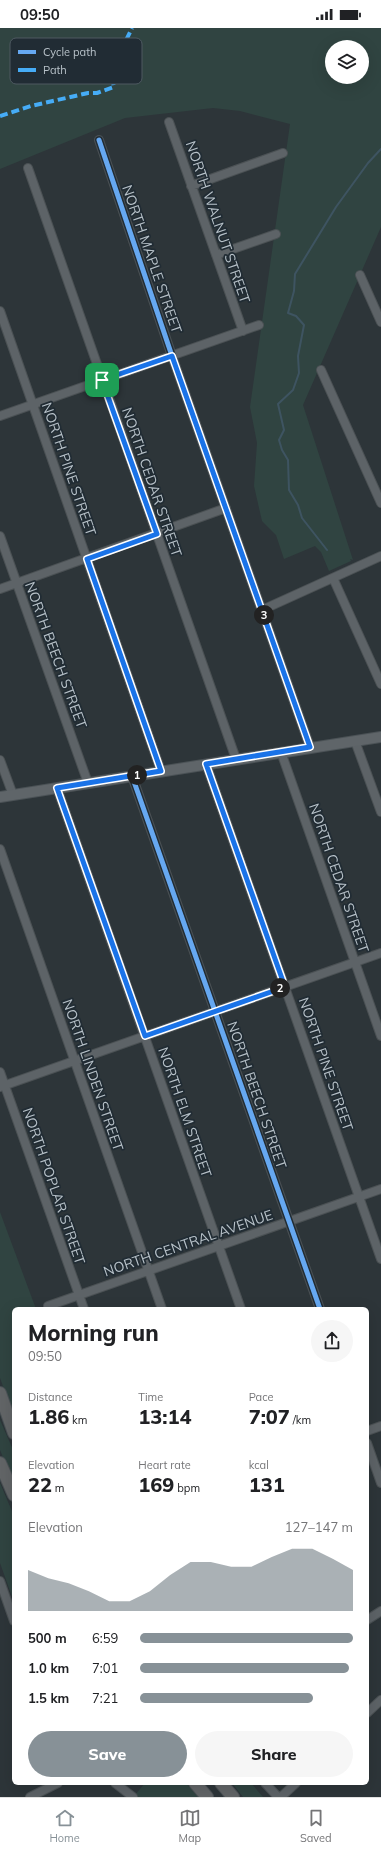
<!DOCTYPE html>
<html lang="en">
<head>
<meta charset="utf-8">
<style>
	:root { --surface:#fff; --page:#f6f6f6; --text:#202124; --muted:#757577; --line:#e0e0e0; --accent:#879197 }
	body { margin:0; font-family:Mulish,sans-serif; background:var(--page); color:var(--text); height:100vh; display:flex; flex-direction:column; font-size:15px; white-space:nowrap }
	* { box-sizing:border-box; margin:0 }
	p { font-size:13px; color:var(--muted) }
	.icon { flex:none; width:22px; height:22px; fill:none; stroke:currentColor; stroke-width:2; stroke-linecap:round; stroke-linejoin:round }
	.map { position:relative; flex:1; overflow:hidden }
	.details { position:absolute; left:12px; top:1279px; width:357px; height:478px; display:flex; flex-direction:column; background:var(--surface); border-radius:6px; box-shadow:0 4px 16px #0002 }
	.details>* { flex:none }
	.buttons { position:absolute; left:325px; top:12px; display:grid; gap:8px }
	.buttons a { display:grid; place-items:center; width:44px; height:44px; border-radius:50%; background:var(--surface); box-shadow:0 4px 16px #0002; font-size:20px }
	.pin { position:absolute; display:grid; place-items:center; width:34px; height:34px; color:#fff; margin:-17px; border-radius:8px; box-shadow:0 2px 6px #0006 }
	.km { position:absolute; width:20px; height:20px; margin:-10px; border-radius:50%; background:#222; color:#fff; font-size:11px; line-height:20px; text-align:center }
	.round { display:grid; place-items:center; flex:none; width:42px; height:42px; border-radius:21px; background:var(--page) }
	.summary { display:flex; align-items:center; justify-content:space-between; height:68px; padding:0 16px }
	h1 { font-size:22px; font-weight:800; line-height:30px }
	.metrics { display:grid; grid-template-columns:repeat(3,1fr); gap:6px; height:68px; padding:4px 16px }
	.metrics div { display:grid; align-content:center }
	.metrics b { font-size:20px; font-weight:800 }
	.metrics small { font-size:11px; font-weight:400 }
	.metrics p { font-size:11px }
	.chart { height:112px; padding:8px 16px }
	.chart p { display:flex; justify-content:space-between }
	.chart svg { width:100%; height:72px; margin-top:4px; fill:var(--accent); opacity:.7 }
	.action { display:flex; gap:8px; margin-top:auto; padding:8px 16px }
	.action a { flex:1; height:46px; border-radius:24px; background:var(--accent); color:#fff; font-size:16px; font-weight:800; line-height:46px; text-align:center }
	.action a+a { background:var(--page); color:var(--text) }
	ul { padding:0 16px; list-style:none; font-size:13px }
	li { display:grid; grid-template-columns:64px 48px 1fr; align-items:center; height:30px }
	li i { height:10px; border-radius:5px; background:var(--accent) }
	.status { display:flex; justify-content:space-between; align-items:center; height:28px; padding:0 20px; background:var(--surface); direction:ltr }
	.status svg { height:11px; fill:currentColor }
	.dock { display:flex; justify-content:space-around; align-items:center; height:56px; border-top:1px solid var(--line); background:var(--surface); font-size:11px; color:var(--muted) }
	.dock a { display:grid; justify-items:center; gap:2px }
	.dock .on { color:var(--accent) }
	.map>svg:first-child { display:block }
</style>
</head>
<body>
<div class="status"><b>09:50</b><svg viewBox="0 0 49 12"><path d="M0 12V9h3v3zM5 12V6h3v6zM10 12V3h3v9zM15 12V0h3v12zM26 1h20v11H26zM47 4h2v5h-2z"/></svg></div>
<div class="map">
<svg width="381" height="1769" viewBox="0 0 381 1769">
	<rect width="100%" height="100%" fill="#2d3539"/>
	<!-- green -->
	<path fill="#304441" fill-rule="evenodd" d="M0 0H381V199L303 377 353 532 350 531 351 533 329 543 321 524 315 518 284 531 276 507 262 493 254 458 257 415 250 379 290 96 240 83 213 80 125 90 0 141ZM332 19H362V49H332Z
		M0 1184 36 1281H14V1388L0 1350Z
		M0 1392 14 1424V1455L0 1422Z
		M0 1455 14 1488V1574L0 1535Z
		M145 1755H186L198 1769H138L135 1767Z
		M232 1755H251L263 1769H243Z"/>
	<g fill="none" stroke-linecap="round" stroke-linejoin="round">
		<!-- stream -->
		<path stroke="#3e5461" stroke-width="2" d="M327 522 302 490 298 477 289 462 288 432 282 422 279 412 284 402 278 376 293 362 299 345 298 328 304 297 296 288 288 285 294 263 295 246 336 179 368 135 381 121"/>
		<defs>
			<path id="minor" d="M169 94 243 303
				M99 112 172 328 310 719
				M28 140 236 731
				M191 158 283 125
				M216 227 276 206
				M360 247 381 294
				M0 283 161 743
				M321 342 381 475
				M0 388 259 297
				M0 508 88 755
				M333 550 381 656
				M0 561 226 480
				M262 582 381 528
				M355 713 381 784
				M281 724 381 1008
				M0 732 13 767
				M206 736 381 1231
				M132 748 320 1281
				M57 760 241 1281
				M0 821 162 1281
				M0 1044 84 1281
				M0 1059 381 925
				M48 1278 381 1161
				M367 1403 381 1398
				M367 1415 381 1455
				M0 1553 14 1593
				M367 1592 381 1583
				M367 1685 381 1672
				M115 1755 133 1769
				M265 1755 278 1769
				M30 1769 58 1755
				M281 1769 296 1755"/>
			<path id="major" d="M0 769 381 709"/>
			<path id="highway" d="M0 1365 14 1405
				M0 1435 14 1467
				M195 1755 207 1769
				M221 1755 233 1769"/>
		</defs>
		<!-- minor casing -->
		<use href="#minor" stroke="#4b5154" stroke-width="10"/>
		<!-- major casing -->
		<use href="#major" stroke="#4b5256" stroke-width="12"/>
		<!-- highway casing -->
		<use href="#highway" stroke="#4a5155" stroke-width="14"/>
		<!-- minor -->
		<use href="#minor" stroke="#5d6367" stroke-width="8"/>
		<!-- major -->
		<use href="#major" stroke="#5f6569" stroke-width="10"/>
		<!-- highway -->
		<use href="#highway" stroke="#626567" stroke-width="12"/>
		<!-- quiet -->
		<path stroke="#46acf6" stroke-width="4" stroke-dasharray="8 4" stroke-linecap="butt" d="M0 88 31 78 88 65H97L114 59C109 39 124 18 132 0"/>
		<defs>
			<path id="cycleway" d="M99 112 172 328 310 719
				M132 748 320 1281"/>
		</defs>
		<!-- cycleway casing -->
		<use href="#cycleway" stroke="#212c34" stroke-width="8"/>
		<!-- cycleway -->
		<use href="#cycleway" stroke="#66a8f1" stroke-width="5"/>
	</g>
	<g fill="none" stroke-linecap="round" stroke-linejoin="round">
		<defs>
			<path id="route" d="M172 328 310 719 206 736 285 959 145 1008 57 760 161 743 87 531 157 506 102 352Z"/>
		</defs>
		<!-- route casing -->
		<use href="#route" stroke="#fff" stroke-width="8"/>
		<!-- route -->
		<use href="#route" stroke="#1a73e8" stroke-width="5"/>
	</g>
	<g text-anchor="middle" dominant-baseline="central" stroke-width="3.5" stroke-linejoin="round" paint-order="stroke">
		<!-- street labels -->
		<g font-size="14" fill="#b8c2c9" stroke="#212c34">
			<text transform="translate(218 194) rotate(71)">NORTH WALNUT STREET</text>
			<text transform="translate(152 231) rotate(71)">NORTH MAPLE STREET</text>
			<text transform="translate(69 441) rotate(71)">NORTH PINE STREET</text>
			<text transform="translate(152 454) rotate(71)">NORTH CEDAR STREET</text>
			<text transform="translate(56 627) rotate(70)">NORTH BEECH STREET</text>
			<text transform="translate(339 850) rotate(71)">NORTH CEDAR STREET</text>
			<text transform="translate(326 1036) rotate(71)">NORTH PINE STREET</text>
			<text transform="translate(93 1047) rotate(71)">NORTH LINDEN STREET</text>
			<text transform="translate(257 1067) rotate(71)">NORTH BEECH STREET</text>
			<text transform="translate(185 1084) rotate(71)">NORTH ELM STREET</text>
			<text transform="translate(54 1158) rotate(71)">NORTH POPLAR STREET</text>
			<text transform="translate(188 1215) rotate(-19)">NORTH CENTRAL AVENUE</text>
		</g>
	</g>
	<!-- legend -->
	<rect x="10" y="10" width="132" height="46" rx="6" fill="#212c34" stroke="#4e5961" stroke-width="1"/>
	<rect x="18" y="22" width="18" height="4" fill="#66a8f1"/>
	<rect x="18" y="40" width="18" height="4" fill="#46acf6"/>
	<g font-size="11" fill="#b8c2c9">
		<text x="43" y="28">Cycle path</text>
		<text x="43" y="46">Path</text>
	</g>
</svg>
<div class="buttons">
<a><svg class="icon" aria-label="layers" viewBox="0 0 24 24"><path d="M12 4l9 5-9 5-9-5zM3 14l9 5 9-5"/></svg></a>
</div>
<div class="pin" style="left:102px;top:352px;background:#1e9e55"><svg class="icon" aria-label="arrive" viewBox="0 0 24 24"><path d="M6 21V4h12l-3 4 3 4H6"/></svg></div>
<b class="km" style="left:137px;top:747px">1</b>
<b class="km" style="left:280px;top:960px">2</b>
<b class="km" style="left:264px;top:587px">3</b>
<section class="details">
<div class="summary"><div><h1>Morning run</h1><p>09:50</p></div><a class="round"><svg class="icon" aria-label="share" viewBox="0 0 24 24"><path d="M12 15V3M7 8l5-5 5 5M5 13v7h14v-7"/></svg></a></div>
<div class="metrics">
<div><p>Distance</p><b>1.86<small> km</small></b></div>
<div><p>Time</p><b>13:14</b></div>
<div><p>Pace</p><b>7:07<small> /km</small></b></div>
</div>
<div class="metrics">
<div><p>Elevation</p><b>22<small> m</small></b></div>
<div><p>Heart rate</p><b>169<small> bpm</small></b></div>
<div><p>kcal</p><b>131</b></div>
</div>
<div class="chart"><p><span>Elevation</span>127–147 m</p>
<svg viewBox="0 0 160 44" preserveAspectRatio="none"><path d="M0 44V19L10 24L20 27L30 32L40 38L50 38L60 32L70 22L80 14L90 14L100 17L110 17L120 11L130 6L140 6L150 12L160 19V44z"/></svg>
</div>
<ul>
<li><b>500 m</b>6:59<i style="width:100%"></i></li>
<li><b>1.0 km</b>7:01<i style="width:98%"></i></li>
<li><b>1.5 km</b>7:21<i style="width:81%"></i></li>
</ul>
<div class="action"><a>Save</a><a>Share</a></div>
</section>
</div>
<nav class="dock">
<a class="on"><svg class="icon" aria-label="home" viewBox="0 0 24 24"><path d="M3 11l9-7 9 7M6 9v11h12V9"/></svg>Home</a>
<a><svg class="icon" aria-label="map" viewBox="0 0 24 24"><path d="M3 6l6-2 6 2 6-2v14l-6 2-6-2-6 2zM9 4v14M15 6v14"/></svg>Map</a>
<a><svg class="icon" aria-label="saved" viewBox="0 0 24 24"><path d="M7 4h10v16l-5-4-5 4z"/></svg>Saved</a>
</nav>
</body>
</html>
